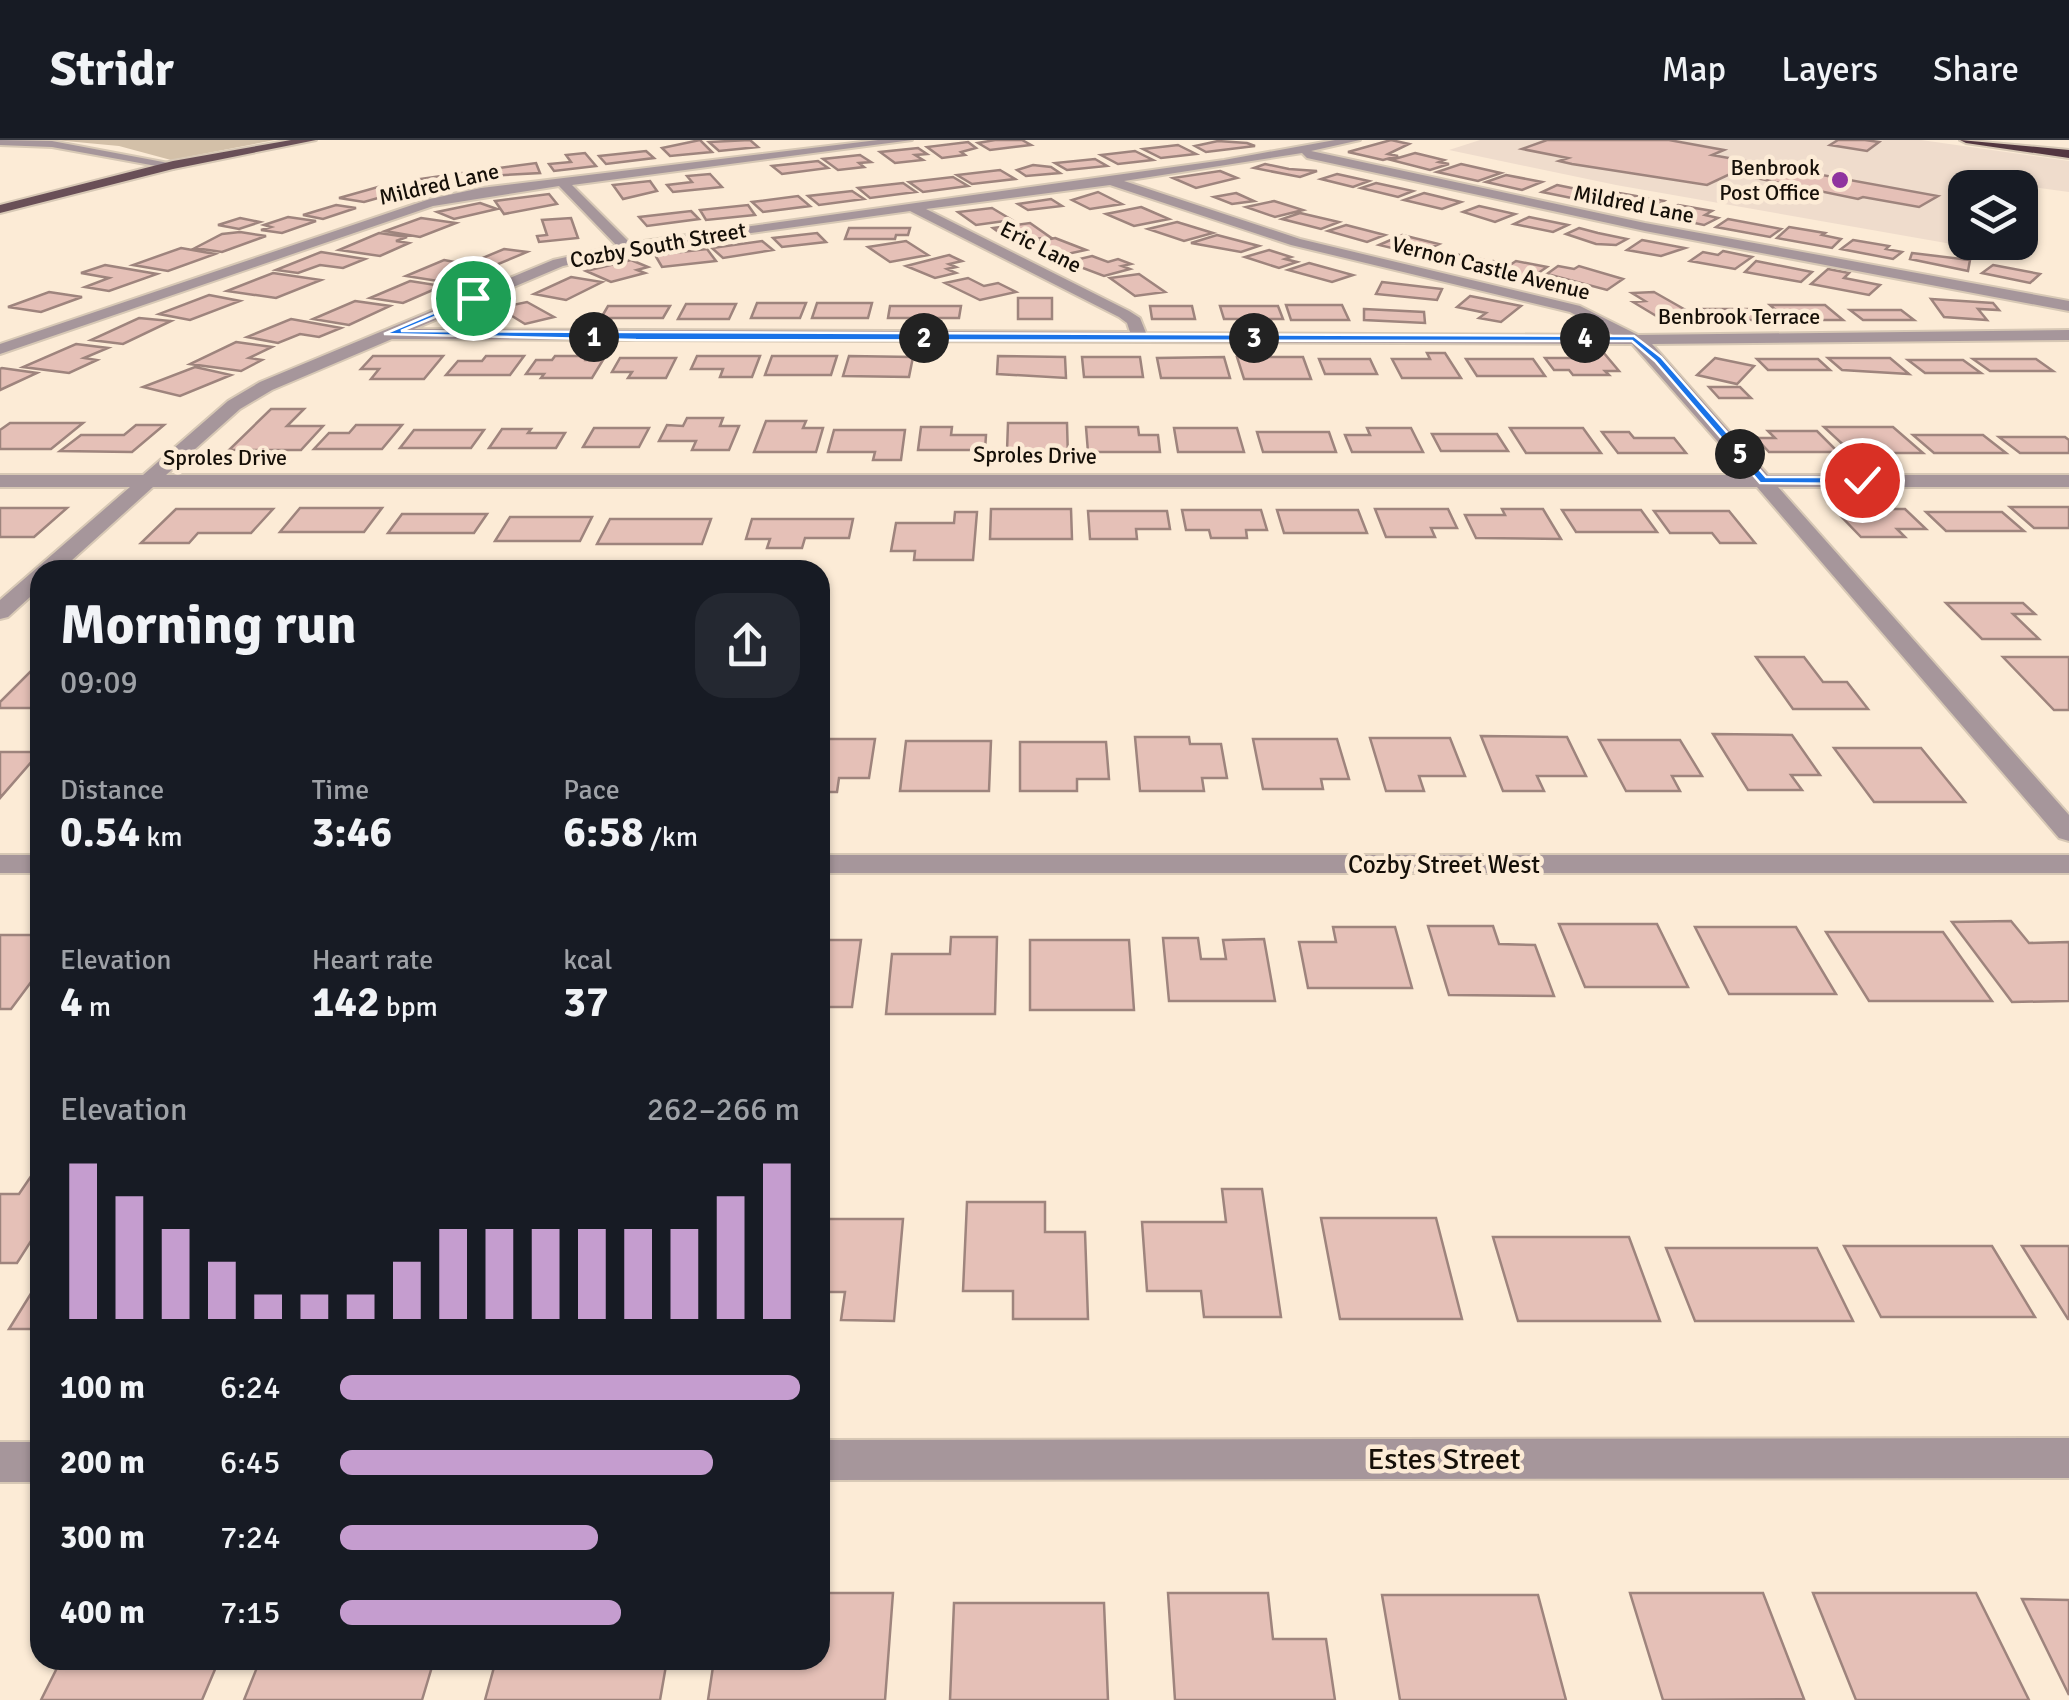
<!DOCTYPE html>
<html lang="en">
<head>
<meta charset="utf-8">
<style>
	:root { --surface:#171b24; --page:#242831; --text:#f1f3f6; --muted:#9ea1a6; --line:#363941; --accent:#c59dcf }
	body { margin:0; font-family:Signika,sans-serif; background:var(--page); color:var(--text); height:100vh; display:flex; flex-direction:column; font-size:38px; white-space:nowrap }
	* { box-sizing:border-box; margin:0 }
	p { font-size:32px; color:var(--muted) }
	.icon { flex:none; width:55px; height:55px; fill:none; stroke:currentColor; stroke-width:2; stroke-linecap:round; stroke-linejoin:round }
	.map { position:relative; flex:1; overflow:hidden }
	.drawer { position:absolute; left:30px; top:420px; width:800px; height:1110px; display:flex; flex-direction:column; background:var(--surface); border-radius:30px; box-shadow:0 2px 8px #0004 }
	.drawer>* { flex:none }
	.tools { position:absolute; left:1948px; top:30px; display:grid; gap:20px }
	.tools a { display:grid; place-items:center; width:90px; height:90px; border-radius:20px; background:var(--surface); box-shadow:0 2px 8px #0004; font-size:50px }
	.pin { position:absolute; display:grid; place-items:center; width:85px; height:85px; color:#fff; margin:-42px; border:5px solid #fff; border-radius:50%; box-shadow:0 2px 10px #0007 }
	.km { position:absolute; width:50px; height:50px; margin:-25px; border-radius:50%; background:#222; color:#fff; font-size:28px; line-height:50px; text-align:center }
	.round { display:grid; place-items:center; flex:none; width:105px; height:105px; border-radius:30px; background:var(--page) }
	.headline { display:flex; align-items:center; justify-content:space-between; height:170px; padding:0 30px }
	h1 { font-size:55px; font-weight:800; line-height:75px }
	.stats { display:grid; grid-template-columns:repeat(3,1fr); gap:15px; height:170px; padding:10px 30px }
	.stats div { display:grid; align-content:center }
	.stats b { font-size:42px; font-weight:800 }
	.stats small { font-size:28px; font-weight:400 }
	.stats p { font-size:28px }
	.chart { height:280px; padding:20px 30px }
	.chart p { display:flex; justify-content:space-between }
	.chart svg { width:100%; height:180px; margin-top:10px; stroke:var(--accent); stroke-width:6 }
	ul { padding:0 30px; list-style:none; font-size:32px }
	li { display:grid; grid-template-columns:160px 120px 1fr; align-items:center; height:75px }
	li i { height:25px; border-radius:12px; background:var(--accent) }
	header { display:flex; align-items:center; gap:60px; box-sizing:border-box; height:140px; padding:0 50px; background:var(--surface); border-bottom:2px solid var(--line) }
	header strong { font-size:48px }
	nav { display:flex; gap:55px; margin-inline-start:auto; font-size:35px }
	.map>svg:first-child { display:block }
</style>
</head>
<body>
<header>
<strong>Stridr</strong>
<nav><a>Map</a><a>Layers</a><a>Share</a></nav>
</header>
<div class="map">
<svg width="2069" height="1560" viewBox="0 0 2069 1560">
	<rect width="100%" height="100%" fill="#fcebd6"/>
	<!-- commercial -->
	<path fill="#efdccc" d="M1480 0H1921L2069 21V52L2004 43 2001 47 1965 48 1963 106 1616 45 1449 10Z"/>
	<!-- green -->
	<path fill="#d3c0a8" d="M55 0H275L171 20 119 6Z"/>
	<!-- building -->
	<path fill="#e5c0b7" stroke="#9e847d" stroke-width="2.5" d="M700 0 712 12 670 16 662 8Z
		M750 0 758 7 719 11 709 2Z
		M995 0H1022L1031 5 990 10 978 3Z
		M1391 0 1409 4 1388 14 1398 16 1383 20 1348 12Z
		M1547 0H1669L1724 10 1712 15 1938 56 1919 67 1863 57 1858 59 1732 33 1707 45 1572 24 1559 21 1568 18 1522 9Z
		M1838 0H1865L1879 2 1867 11 1830 5Z
		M1218 1 1247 3 1255 6 1206 12 1195 6Z
		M968 2 976 8 961 12 965 15 942 18 927 7Z
		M1178 5 1196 14 1161 18 1143 9Z
		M918 8 927 14 915 15 923 20 895 23 880 12Z
		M646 11 654 18 606 24 599 16Z
		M1135 11 1153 20 1118 24 1101 15Z
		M585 13 596 26 554 31 549 24 571 22 566 15Z
		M1415 13 1444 20 1439 22 1449 24 1430 30 1391 20Z
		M860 15 871 22 859 23 864 27 838 30 823 19Z
		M1095 19 1107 26 1067 30 1055 23Z
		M818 21 828 28 782 34 772 26Z
		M536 23 540 33 486 36 484 30Z
		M1265 24 1289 29 1317 31 1300 37 1254 28Z
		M1461 24 1501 33 1478 41 1437 32Z
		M1033 25 1051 27 1060 33 1026 36 1017 30Z
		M1000 30 1015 39 972 44 957 35Z
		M1220 31 1237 38 1196 48 1173 38Z
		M462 33 477 42 426 50 413 40Z
		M710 34 722 47 673 52 667 45 692 42 687 36Z
		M1337 34 1369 41 1353 47 1321 39Z
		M1506 35 1542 42 1522 50 1486 42Z
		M953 37 968 46 923 52 909 42Z
		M650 41 657 51 623 59 613 45Z
		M903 43 916 52 870 58 858 48Z
		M1376 43 1413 51 1398 57 1361 48Z
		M1557 45 1606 55 1591 62 1542 52Z
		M378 47 410 49 364 62 339 58Z
		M852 51 864 59 819 65 808 56Z
		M1098 52 1122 64 1090 69 1072 60Z
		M1236 53 1254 61 1232 64 1214 57Z
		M1424 53 1461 62 1442 69 1404 60Z
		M1619 53 1664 61 1645 73 1599 65Z
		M549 54 557 64 504 74 495 61Z
		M798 56 810 66 763 72 752 62Z
		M1051 59 1062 66 1028 70 1018 64Z
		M1274 61 1303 70 1275 77 1246 67Z
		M480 63 497 69 454 79 437 72Z
		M336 65 356 68 323 79 303 75Z
		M748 65 755 75 706 80 700 70Z
		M1678 65 1712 71 1705 75 1718 78 1704 85 1656 75Z
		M1479 66 1515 74 1495 82 1463 72Z
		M1141 67 1169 79 1134 86 1106 74Z
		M992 68 1012 80 976 85 958 72Z
		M691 71 699 79 647 86 639 77Z
		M1300 73 1339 82 1321 89 1282 79Z
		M288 77 316 81 282 93 261 90 271 87 264 85Z
		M1529 77 1568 85 1553 92 1514 84Z
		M240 78 260 82 239 89 218 85Z
		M421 78 456 83 420 97 385 91Z
		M571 78 578 98 539 102 537 96 547 95 542 80Z
		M1728 79 1781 89 1770 97 1716 87Z
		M1177 82 1213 93 1184 101 1148 89Z
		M1030 83 1050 97 1012 102 993 88Z
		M1346 85 1385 95 1367 102 1328 91Z
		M1789 87 1825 93 1822 95 1841 99 1832 108 1777 98Z
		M849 88H910L908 95H896L895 99H845Z
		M1579 88 1598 93 1627 99 1616 105 1596 104 1566 94Z
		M240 92 266 96 222 112 195 108 222 94Z
		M379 93 407 97 396 101 409 103 380 116 339 110Z
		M817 93 826 102 782 107 773 98Z
		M1217 95 1259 106 1241 112 1191 103Z
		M1402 95 1439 104 1417 114 1379 105Z
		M1055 98 1086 110 1053 117 1023 105Z
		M1642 100 1685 108 1661 116 1627 110Z
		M1853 100 1889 106 1886 109 1902 112 1893 119 1841 109Z
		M762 101 773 110 723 118 712 108Z
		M906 101 928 115 890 122 868 107Z
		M181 108 215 114 168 131 133 125Z
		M504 109 527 112 496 125 473 122Z
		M707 109 716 121 662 127 655 115Z
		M1269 110 1291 117 1285 119 1297 122 1279 128 1245 117Z
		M1723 111 1752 117 1735 129 1690 121 1703 112 1718 115Z
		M321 112 365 119 343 128 320 125 298 133 276 130Z
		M1449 113 1481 119 1470 125 1438 119Z
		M1912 113 1970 120 1968 131 1910 119Z
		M949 115 962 121 949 124 956 127 947 129 956 133 935 138 906 126Z
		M1092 116 1108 122 1118 119 1131 124 1122 126 1130 129 1104 136 1067 122Z
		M444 120 487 128 438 141 406 136Z
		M631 120 648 127 637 130 645 133 611 142 586 131Z
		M1493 121 1510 125 1516 121 1547 127 1531 138 1482 129Z
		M1756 121 1812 132 1801 142 1745 132Z
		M1309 123 1353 135 1332 142 1288 130Z
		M105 125 157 134 109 151 85 147 109 138 81 133Z
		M1993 125 2040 134 2030 143 1982 133Z
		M1558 126 1574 129 1579 126 1623 139 1607 150 1547 134Z
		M1828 129 1849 133 1844 138 1880 145 1869 155 1811 144Z
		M273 133 321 140 276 158 227 151Z
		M1139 134 1165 152 1135 156 1110 138Z
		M571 137 602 142 566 160 534 154Z
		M968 138 984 146 998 143 1016 152 980 160 945 143Z
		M410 141 442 146 403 163 370 158Z
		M1382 142 1442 149 1437 160 1376 154Z
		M49 152 82 157 41 172 8 167Z
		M1654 152 1698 177 1663 180 1633 162 1645 161 1632 153Z
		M209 155 240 161 190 180 159 174Z
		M1470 156 1521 166 1501 182 1479 178 1486 173 1457 167Z
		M1018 158H1052V179H1018Z
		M1931 159 1993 163 1999 170 1978 169 1987 180 1944 177Z
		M355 161 390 166 349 185 313 179Z
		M527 162 554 177 525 184 499 168Z
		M757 163H806L800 178H751Z
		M817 163H872L868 178H812Z
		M686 164H736L729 179H678Z
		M1286 165H1342L1349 180H1291Z
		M1770 165H1825L1843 180H1787Z
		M608 166H670L663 178H601Z
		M890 166H961L959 178H888Z
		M1150 166H1192L1195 179H1152Z
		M1220 166H1278L1283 179H1224Z
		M1364 169 1424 172 1425 183 1364 180Z
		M1705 169H1763L1775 180H1716Z
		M1850 170H1901L1914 180H1863Z
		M139 178 171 181 123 204 91 200Z
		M291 179 341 188 319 197 300 194 278 203 247 197Z
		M236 202 272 207 249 218 262 220 241 231 190 224Z
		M76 204 108 208 84 218 97 220 69 233 23 227Z
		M1586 212H1603L1619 231H1605L1609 235H1573L1569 230H1554L1545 218H1591Z
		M1427 213H1445L1461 238H1402L1392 219H1430Z
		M373 216H443L424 239H371L379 229H361Z
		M486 216H524L510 235H446L458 221H482Z
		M555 216H589L586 220H603L592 238H541L544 234H526L536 220H552Z
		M697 216H760L752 237H720L723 229H691Z
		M772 216H837L831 235H765Z
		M849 216 913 217 909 237 843 236Z
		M998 216 1065 217 1066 238 997 234Z
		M1082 217H1140L1143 237H1084Z
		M1224 217 1230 238H1161L1157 218Z
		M1237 217H1303L1311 239H1244Z
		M620 218H676L666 238H628L632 232H612Z
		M1715 218 1754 226 1737 244 1697 235Z
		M1828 218H1890L1909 234 1842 230Z
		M1319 219H1370L1377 234H1325Z
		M1466 219H1533L1545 236H1477Z
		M1757 219H1818L1830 230H1768Z
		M1973 219H2036L2053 231H1990Z
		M1908 220H1963L1981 233H1925Z
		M195 227 231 235 180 256 143 247Z
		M0 229 2 228 37 233 0 250Z
		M1709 247H1740L1751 258H1719Z
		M271 269H304L287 286H323L301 310H229Z
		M687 278H723L720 286H739L729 310H692L696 301H659L667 285 683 286Z
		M766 281H806L803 288H823L816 312H754Z
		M10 283H83L51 309H0V290Z
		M1008 283H1067L1068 319H1046V311H1007Z
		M136 285H164L132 312 60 311 81 295H124Z
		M356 285H402L382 309H314L329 293H349Z
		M921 287H952L951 295H986L985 310H918Z
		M1086 287H1138L1139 295H1158L1160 312H1088Z
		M1824 287H1893L1923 313H1852Z
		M594 288H649L639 307H583Z
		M1174 288H1237L1244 312H1178Z
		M1367 288H1411L1423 312H1352L1345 295H1370Z
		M1510 288H1583L1601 313H1526Z
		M502 289H531L528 293H565L556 308H489Z
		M414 290H484L471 308H400Z
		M834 290H905L901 320H873L875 312H828Z
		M1768 291H1817L1838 312H1769L1756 298H1775Z
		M1257 292H1329L1336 312H1263Z
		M1602 292H1629L1634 298H1674L1686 313H1618Z
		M1432 294H1497L1508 311H1441Z
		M1913 295H1983L2006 313H1934Z
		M1999 297H2065L2069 300V313H2020Z
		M2010 367H2069V388H2034Z
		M0 368H67L34 397H0Z
		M300 368H382L364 392H280Z
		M176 369H273L251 393H198L189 403H141Z
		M991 369H1071L1072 399H990Z
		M1375 369H1448L1457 388H1431L1435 397H1386Z
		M1502 369H1543L1561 399 1476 398 1465 375H1505Z
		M1834 369H1905L1926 389H1897L1905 397H1861Z
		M1182 370H1261L1267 390H1246L1247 398H1211L1209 390H1186Z
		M1277 370H1358L1367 393H1284Z
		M1562 370H1641L1657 392H1576Z
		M1088 371H1167L1170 389H1136L1137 399H1090Z
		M1654 371H1729L1755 403H1720L1712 393H1670Z
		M955 372H977L973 420H914L915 411H891L896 383H954Z
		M1926 372H2002L2024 391H1946Z
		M402 374H487L474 393H388Z
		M510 377H592L580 401H495Z
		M610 379H711L702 404H597Z
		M752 379H853L849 398H805L802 408H767L770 399H746Z
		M1946 463H2023L2035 474H2013L2039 499H1982Z
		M1756 517H1804L1823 542H1847L1868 569H1793Z
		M2003 517H2069V570H2054Z
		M40 522V568H0V562Z
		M1713 594 1792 595 1820 635H1791L1802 650H1748Z
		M1481 596 1567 597 1586 636H1537L1544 651H1503Z
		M1135 597H1189L1190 604H1221L1227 638H1202L1204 651H1140Z
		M1370 598H1450L1465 636H1419L1424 651H1386Z
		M820 599H875L869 638H839L837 652H820Z
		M1253 599H1337L1349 639H1321L1323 649H1263Z
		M1599 600H1680L1702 636H1672L1680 651H1626Z
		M906 601H991L989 651H900Z
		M1020 602H1106L1109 639H1077V651H1020Z
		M1834 608H1921L1965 662H1874Z
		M0 612H40L0 658Z
		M2011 781 2029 803 2069 802V861L2012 862 1952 782Z
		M1559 784H1657L1688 847H1585Z
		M1428 786H1493L1499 804 1535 805 1554 856 1449 855Z
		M1333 787H1395L1412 848H1308L1299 802H1336Z
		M1695 787H1796L1836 854H1729Z
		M1826 792H1943L1992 861H1869Z
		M0 795H40V830L11 869H0Z
		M951 797H997L995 874H886L892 814H950Z
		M1163 798H1198L1201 819H1226L1223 800 1264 799 1275 861H1169Z
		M820 800H861L852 867H820Z
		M1030 800H1129L1134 870H1030Z
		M40 1023V1087L17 1123H0V1054H19Z
		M1222 1049H1262L1281 1177H1204L1201 1151H1147L1142 1082H1226Z
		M967 1062H1045V1092H1085L1088 1179H1013V1151H963Z
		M1321 1078H1436L1462 1179H1340Z
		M820 1079H903L894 1181 841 1180 845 1152H820Z
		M1493 1097H1629L1660 1181H1518Z
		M1844 1106H1992L2035 1177H1881Z
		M2022 1106H2069V1179H2068Z
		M1666 1108H1817L1853 1181H1695Z
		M40 1139V1189H9Z
		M820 1453H893L885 1560H708L714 1520H820Z
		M1168 1453H1268L1273 1499H1326L1335 1560H1175Z
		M1630 1453H1763L1804 1559 1663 1560Z
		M1813 1453H1976L2029 1560H1856Z
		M1382 1455H1538L1566 1560H1400Z
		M2022 1459 2069 1460V1555Z
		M954 1463H1104L1108 1560H950Z
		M61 1520H219L202 1560H41Z
		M260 1520H434L422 1560H244Z
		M496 1520H667L660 1560H485Z"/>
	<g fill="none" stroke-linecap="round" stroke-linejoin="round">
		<defs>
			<path id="minor" d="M0 0 52 1 179 25 173 29 52 7 0 5Z
				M878 0H912L572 45 630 103 1224 20 1335 0H1360L1311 11 1645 83 2069 161V171L1645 91 1307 18 1302 13 1124 41 1300 99 1580 166 1638 195 2069 190V200L1652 204 1768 335H2069V347H1778L2069 675V701L2059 698 1757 347H153L61 430H40V448L8 477 0 479V460L130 347H0V335H143L228 261 260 242 553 120 617 106 559 46 433 66 0 214V204L430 59 481 48ZM1110 45 1291 105 1570 172 1613 195 1146 193 1140 178 1129 171 926 69ZM910 71 1119 177 1127 183 1130 192 414 189 563 126 642 108ZM392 199 1632 204 1747 335H166L240 269 272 250Z
				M0 715H40V733H0Z
				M820 715H2069V733H820Z
				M2069 1298V1338L820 1340V1300Z
				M0 1302H40V1342H0Z"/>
			<path id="major" d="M291 0H316L173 29 0 73V65L173 21Z"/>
			<path id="highway" d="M1960 0 2069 10V18L1966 3Z"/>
		</defs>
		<!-- minor casing -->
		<use href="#minor" stroke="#d7c8b5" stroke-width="4"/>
		<!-- major casing -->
		<use href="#major" stroke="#d7c8b5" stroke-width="4"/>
		<!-- highway casing -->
		<use href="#highway" stroke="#d7c8b5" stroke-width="4"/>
		<!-- minor -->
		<use href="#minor" fill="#a6969b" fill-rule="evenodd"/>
		<!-- major -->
		<use href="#major" fill="#694f57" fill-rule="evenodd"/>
		<!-- highway -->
		<use href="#highway" fill="#533640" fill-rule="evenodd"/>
	</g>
	<!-- route -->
	<path fill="#1a73e8" stroke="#fff" stroke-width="2.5" d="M473 156 476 160 401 191 1634 196 1661 217 1766 337H1862L1868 340 1862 344 1760 343 1655 221 1632 201 636 200 384 194Z"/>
	<!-- markers -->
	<circle fill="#90349f" stroke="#fcebd6" stroke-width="4" cx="1840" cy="40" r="10"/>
	<g text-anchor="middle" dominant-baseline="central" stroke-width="9" stroke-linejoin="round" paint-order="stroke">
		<!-- far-poi labels -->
		<g font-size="22" fill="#150f08" stroke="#fcebd6" text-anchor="end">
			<text x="1820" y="27">Benbrook<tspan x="1820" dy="25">Post Office</tspan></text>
		</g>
		<!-- far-street labels -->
		<g font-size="22" fill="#150f08" stroke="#fcebd6">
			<text transform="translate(439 44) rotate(-13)">Mildred Lane</text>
			<text transform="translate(1634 64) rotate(11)">Mildred Lane</text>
			<text transform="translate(658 105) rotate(-10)">Cozby South Street</text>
			<text transform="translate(1041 107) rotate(27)">Eric Lane</text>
			<text transform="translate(1491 128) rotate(14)">Vernon Castle Avenue</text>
			<text x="1739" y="176">Benbrook Terrace</text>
			<text transform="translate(1035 315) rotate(1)">Sproles Drive</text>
			<text x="225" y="317">Sproles Drive</text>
		</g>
		<!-- street labels -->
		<g font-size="25" fill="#150f08" stroke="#fcebd6">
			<text x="1444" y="724">Cozby Street West</text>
		</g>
		<!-- near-street labels -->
		<g font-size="30" fill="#150f08" stroke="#fcebd6">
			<text x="1444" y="1319">Estes Street</text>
		</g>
	</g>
</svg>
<div class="tools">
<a><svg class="icon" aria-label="layers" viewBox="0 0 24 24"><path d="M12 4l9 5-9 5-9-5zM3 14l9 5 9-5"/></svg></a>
</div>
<div class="pin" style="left:473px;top:158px;background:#1e9e55"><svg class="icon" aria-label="arrive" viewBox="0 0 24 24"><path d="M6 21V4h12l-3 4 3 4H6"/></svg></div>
<div class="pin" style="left:1862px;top:340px;background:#d93025"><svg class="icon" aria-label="check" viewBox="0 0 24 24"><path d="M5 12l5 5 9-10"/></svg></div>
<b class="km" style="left:594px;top:197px">1</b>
<b class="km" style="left:924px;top:198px">2</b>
<b class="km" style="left:1254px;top:198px">3</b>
<b class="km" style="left:1585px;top:198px">4</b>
<b class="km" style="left:1740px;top:314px">5</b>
<section class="drawer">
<div class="headline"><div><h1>Morning run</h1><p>09:09</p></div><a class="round"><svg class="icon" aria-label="share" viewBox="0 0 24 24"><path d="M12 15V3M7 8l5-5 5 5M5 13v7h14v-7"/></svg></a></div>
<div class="stats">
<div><p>Distance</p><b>0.54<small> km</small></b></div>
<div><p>Time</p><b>3:46</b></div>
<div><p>Pace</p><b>6:58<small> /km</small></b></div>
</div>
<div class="stats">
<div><p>Elevation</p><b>4<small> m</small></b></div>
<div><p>Heart rate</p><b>142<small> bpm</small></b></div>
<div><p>kcal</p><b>37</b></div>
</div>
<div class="chart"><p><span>Elevation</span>262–266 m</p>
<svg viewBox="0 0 160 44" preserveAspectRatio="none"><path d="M5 44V6M15 44V14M25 44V22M35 44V30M45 44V38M55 44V38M65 44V38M75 44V30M85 44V22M95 44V22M105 44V22M115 44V22M125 44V22M135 44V22M145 44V14M155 44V6"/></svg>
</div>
<ul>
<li><b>100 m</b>6:24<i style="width:100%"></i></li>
<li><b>200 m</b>6:45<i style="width:81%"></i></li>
<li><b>300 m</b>7:24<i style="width:56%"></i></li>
<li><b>400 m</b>7:15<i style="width:61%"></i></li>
</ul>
</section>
</div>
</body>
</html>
